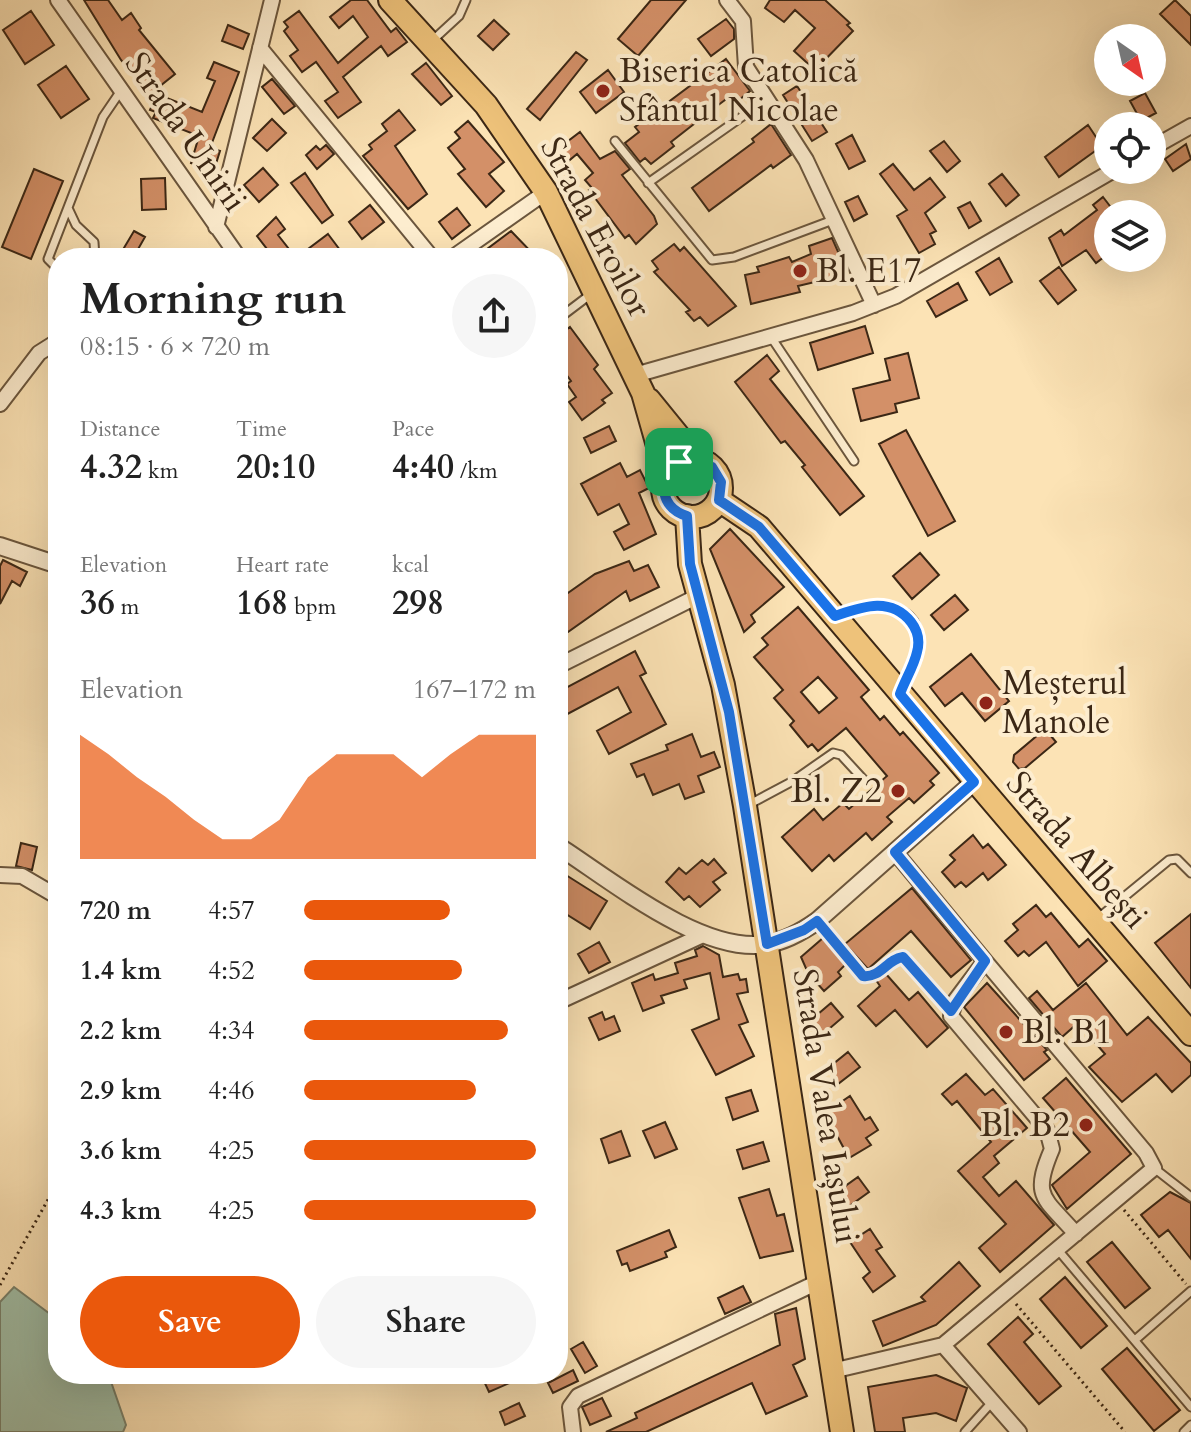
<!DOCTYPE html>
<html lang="en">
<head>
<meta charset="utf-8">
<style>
	:root { --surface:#fff; --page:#f6f6f6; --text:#222; --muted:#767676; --accent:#ea580c }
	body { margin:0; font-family:Cardo,serif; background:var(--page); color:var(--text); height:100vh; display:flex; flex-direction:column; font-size:30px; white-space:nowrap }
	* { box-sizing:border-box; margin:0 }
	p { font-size:26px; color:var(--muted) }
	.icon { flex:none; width:44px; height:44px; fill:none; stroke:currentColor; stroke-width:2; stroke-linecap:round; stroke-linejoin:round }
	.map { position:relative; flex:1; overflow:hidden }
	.panel { position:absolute; left:48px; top:248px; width:520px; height:1136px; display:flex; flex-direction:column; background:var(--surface); border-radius:32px; box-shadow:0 8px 32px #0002 }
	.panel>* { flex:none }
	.needle { width:52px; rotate:146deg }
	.tools { position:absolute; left:1094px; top:24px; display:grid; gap:16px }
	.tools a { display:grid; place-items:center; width:72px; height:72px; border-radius:50%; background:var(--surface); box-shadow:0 8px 32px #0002; font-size:40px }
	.pin { position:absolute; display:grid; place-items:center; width:68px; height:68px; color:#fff; margin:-34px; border-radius:16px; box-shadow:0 4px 12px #0006 }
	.round { display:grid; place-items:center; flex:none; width:84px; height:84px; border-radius:42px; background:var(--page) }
	.head { display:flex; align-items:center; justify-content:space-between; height:136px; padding:0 32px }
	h1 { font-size:44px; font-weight:600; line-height:60px }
	.metrics { display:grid; grid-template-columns:repeat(3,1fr); gap:12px; height:136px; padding:8px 32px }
	.metrics div { display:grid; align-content:center }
	.metrics b { font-size:34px; font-weight:600 }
	.metrics small { font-size:22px; font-weight:400 }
	.metrics p { font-size:22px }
	.chart { height:224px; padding:16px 32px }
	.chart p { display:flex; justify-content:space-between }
	.chart svg { width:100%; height:144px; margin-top:8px; fill:var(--accent); opacity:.7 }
	.action { display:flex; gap:16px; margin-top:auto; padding:16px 32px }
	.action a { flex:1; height:92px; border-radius:48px; background:var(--accent); color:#fff; font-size:32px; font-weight:600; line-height:92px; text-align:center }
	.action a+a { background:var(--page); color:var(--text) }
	ul { padding:0 32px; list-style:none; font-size:26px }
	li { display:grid; grid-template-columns:128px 96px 1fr; align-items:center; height:60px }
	li i { height:20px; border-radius:10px; background:var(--accent) }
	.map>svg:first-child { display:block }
</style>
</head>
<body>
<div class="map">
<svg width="1191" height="1432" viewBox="0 0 1191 1432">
	<rect width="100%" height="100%" fill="#fce3b5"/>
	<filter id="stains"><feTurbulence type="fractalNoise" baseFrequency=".0025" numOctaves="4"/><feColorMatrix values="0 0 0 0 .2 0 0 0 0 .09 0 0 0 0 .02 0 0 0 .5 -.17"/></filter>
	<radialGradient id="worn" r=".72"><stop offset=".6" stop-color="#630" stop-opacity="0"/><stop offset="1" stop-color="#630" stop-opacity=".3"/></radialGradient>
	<!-- water -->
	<path fill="#a0bfa8" stroke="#78826d" stroke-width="2" d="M14 1287 58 1320V1374L109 1376 126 1425 123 1432H0V1302Z"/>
	<!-- building -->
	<path fill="#d39068" stroke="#3b2715" stroke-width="2" fill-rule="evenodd" d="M84 0H108L122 20 131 13 141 28 139 30 175 74 150 94 121 60Z
		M351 0H367L391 32 396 28 407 42 388 56 381 46 343 77 361 102 338 118 325 101 338 92 316 62 302 72 290 56 298 50 284 31 288 27 284 22 299 11 338 63 368 37 353 16 339 28 330 17Z
		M651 0H686L638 56 618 39Z
		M770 0H825L850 23 847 25 853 31 815 70 794 51 815 28 795 10 784 22 765 8Z
		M1175 0 1191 16V45L1160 14Z
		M31 11 54 45 25 64 3 30Z
		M726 19 734 29V39L711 56 698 39Z
		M494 20 509 34 493 50 478 36Z
		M228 25 249 34 243 49 222 41Z
		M576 52 587 60 540 120 527 109Z
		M726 59 750 91 734 104 729 97 717 106 671 142 674 146 651 164 645 158 640 162 625 143 639 132 635 127Z
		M214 62 239 72 210 148 220 151 214 170 191 163 199 136 153 118 156 112 150 110 157 94 202 112 215 81 207 78Z
		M426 63 452 96 441 105 412 74Z
		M66 66 89 99 61 118 38 85Z
		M608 70 624 92 596 113 580 92Z
		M272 79 295 106 284 114 262 87Z
		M797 86 827 132 812 141 783 95Z
		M1145 93 1156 113 1141 121 1130 101Z
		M399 110 415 130 395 146 427 194 408 209 363 156 372 149 369 145 387 131 382 124Z
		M272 119 286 133 267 151 253 138Z
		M468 121 504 162 489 174 504 191 486 207 458 174 465 169 448 148 460 138 455 132Z
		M771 124 791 155 773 168 771 165 709 211 692 188 754 142 752 139Z
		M1088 125 1102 146 1059 177 1045 157Z
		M580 132 600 159 615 151 630 169 622 175 654 216 657 224 636 244 629 235 625 238 589 190 592 188 585 180 593 173 577 154 565 164 555 151Z
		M852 135 865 161 849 169 836 144Z
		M944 141 960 161 947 172 930 151Z
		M1186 144 1191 159 1173 171 1165 159Z
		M326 145 334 154 317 169 306 155 316 146 320 150Z
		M893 164 914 190 930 178 945 197 925 213 936 231 930 234 935 244 919 253 897 216 907 210 880 174Z
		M263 168 278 185 259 202 244 185Z
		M34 169 63 181 31 259 2 247Z
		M305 173 333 215 322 223 291 183Z
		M1002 174 1019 195 1006 206 989 184Z
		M165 178 166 209 142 210 141 179Z
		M858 196 867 214 854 221 845 202Z
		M1103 197 1116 214H1108V254L1096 263 1086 250 1062 266 1049 238 1061 230 1064 235 1097 210 1093 205Z
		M970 202 981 221 969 228 958 208Z
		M370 205 384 222 362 239 349 222Z
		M457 208 470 225 452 239 439 222Z
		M276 217 285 229 278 235 296 258H274L257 236Z
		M134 231 145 237 133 258H118Z
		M511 231 537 258H475Z
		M328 234 346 258H296Z
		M832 238 846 270 836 273V277L798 286 800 292 751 304 745 275 759 272 757 267 789 257 792 262 811 254 809 246Z
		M674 244 680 251 684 247 736 306 708 326 700 317 694 321 686 312 690 310 654 272 658 269 652 261Z
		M999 258 1012 282 990 295 976 272Z
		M1059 267 1076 290 1058 304 1040 281Z
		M958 283 967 300 936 317 927 301Z
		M865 326 873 353 818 370 810 343Z
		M570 327 598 365 594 369 612 393 602 400 605 403 582 420 569 402 576 397 567 384 571 381 558 363V336Z
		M908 353 919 398 895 404 897 412 861 421 853 389 890 380 885 359Z
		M767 355 779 371 770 379 864 496 840 515 802 467 805 465 785 441 781 443 735 382Z
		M609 426 616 441 591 453 584 438Z
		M906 430 955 521 928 536 879 444Z
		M620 463 627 477 640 470 649 488 639 493 656 534 624 550 614 532 629 524 619 504 598 515 581 484Z
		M730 529 784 587 751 615 755 622 744 632 710 549Z
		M920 553 939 575 912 599 893 576Z
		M3 560 27 572 20 586 12 581 0 604V566Z
		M629 561 634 571 648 565 659 587 630 601 626 591 558 639V600L595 574Z
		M955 595 968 610 944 630 931 615Z
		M798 607 869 690 861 697 880 720 884 716 900 735 903 732 939 773 930 781 934 785 914 803 909 798 887 817 892 822 872 840 866 833 834 861 829 855 812 871 782 837 814 809 823 820 843 803 849 809 887 776 846 728 818 751 812 744 808 747 790 725 794 721 774 698 783 690 754 657 768 645 762 638ZM818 677 837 698 819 713 801 692Z
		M635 651 646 673 640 676 666 724 609 754 597 731 631 712 618 687 558 719V692Z
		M971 654 1009 701 985 721 962 693 945 706 930 687Z
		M1045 729 1056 742 1025 768 1019 769 1013 762 1014 755Z
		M692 734 701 757 714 752 720 767 698 776 704 792 685 799 679 784 653 795 644 774 637 777 631 764 668 750 666 745Z
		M973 835 983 848 988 844 1006 865 988 880 983 873 966 887 961 882 955 887 942 872 955 860 950 855Z
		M21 843 37 847 32 870 16 866Z
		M714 859 726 873 713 882 720 890 700 907 689 896 684 900 666 882 679 868 686 874 702 860 708 865Z
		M558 870 607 901 590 929 558 909Z
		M912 888 971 960 951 977 911 931 868 969 845 944Z
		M1036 905 1046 917 1051 913 1079 947 1088 939 1107 961 1078 986 1046 942 1029 956 1024 951 1018 956 1005 941 1018 930 1013 924Z
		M1191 914V988L1155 943Z
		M823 938 845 965 838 972 841 976 824 991 808 973 801 957Z
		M599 942 610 962 589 973 578 954Z
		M703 946 719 955 723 977 738 974 740 980 746 979 748 992 737 994 748 1022 739 1025 754 1056 716 1075 692 1030 719 1019 710 973 684 980 687 988 661 996 664 1003 643 1011 632 983 653 974 655 980 678 973 675 963 697 956 695 950Z
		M886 974 909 1000 918 992 948 1028 927 1047 895 1010 876 1026 858 1006 880 986 876 980Z
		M987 983 1047 1050 1044 1052 1050 1059 1024 1080 964 1007Z
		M1086 983 1127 1035 1148 1017 1191 1063V1075L1172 1092 1156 1074 1122 1102 1089 1067 1105 1054 1078 1023 1062 1037 1029 998 1037 991 1053 1010Z
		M831 1003 843 1017 823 1034 811 1020Z
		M602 1012 605 1020 614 1016 620 1031 599 1040 589 1018Z
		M848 1052 860 1067 838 1084 827 1069Z
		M966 1074 985 1095 993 1089 1027 1128 994 1156 999 1163 983 1177 999 1196 1016 1181 1054 1225 1000 1272 979 1248 1006 1224 958 1171 991 1142 957 1101 952 1105 942 1094Z
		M1066 1078 1131 1154 1067 1209 1052 1185 1090 1152 1043 1098Z
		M751 1090 758 1111 733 1120 726 1098Z
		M850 1096 865 1120 870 1117 878 1130 866 1138 871 1145 849 1158 825 1113Z
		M665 1122 677 1149 655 1158 643 1131Z
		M621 1131 630 1156 609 1163 601 1139Z
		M763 1142 769 1161 743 1169 737 1150Z
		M858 1177 869 1192 848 1207 837 1192Z
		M769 1189 777 1216 784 1214 793 1251 760 1258 739 1198Z
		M1170 1192 1191 1203V1259L1168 1230 1159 1237 1141 1215Z
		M870 1229 882 1247 876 1250 895 1276 873 1292 863 1278 870 1272 850 1242Z
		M669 1230 676 1247 665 1252 667 1257 630 1271 627 1263 622 1265 617 1251Z
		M1112 1242 1150 1288 1125 1308 1087 1262Z
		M959 1262 980 1286 936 1325 883 1346 873 1321 925 1301 921 1297Z
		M1065 1277 1107 1326 1081 1348 1040 1299Z
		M743 1286 751 1302 725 1314 718 1298Z
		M796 1308 805 1359 793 1365 807 1396 766 1414 752 1383 646 1432H606L637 1418 635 1413 780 1345 775 1314Z
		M1018 1317 1033 1334 1024 1342 1061 1386 1039 1404 988 1344Z
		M583 1342 597 1366 585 1373 571 1349Z
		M1127 1348 1180 1410 1154 1431 1102 1369Z
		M573 1370 578 1381 553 1393 548 1383Z
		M489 1374H530L489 1392 482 1377Z
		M936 1375 967 1388 956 1421 936 1413 903 1418 905 1432H875L868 1387Z
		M602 1398 611 1416 590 1425 582 1407Z
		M519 1403 525 1416 505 1425 500 1412Z"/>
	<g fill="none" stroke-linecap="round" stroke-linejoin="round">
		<defs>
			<path id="service" d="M433 40 459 16 466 0
				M615 141 712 260 734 257 833 220
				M648 183 767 99
				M68 208 76 225 94 242 95 258
				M58 269 48 259 103 117 120 92
				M558 319 591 294
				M771 337 854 461
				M838 615C865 606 918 595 919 641 919 657 908 673 902 688
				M748 805 793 781 833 753 841 755 864 780
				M1096 920 1169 860 1177 859 1191 873
				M817 921 863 976C880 978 887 959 903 957L951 1011
				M1154 1168 1191 1197
				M1058 1250 1191 1407
				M1135 1340 1191 1291
				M965 1432 993 1401
				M1184 1432 1191 1425"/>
			<path id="minor" d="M58 0 239 258
				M727 0 743 21 746 67 806 160 874 305
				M260 48 432 258
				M1152 148 1191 126
				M216 227 272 0
				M452 258 546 192
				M635 375 853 313 896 296 1114 170
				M0 404 39 353 58 341
				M558 666 698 596
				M895 852 985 961 955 1001 951 1016 1047 1130 1052 1149C1031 1198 1044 1197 1076 1234
				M0 875 22 876 58 897
				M558 1002 703 935
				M943 1345 1154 1168 1146 1153 985 961
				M832 1371 943 1345 1019 1432
				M573 1432 570 1407 578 1396 818 1282"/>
			<path id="tertiary" d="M0 546 58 565
				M558 846C611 880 702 955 767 944 785 941 803 931 817 921L974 782"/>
			<path id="primary" d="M390 0 486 105 546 192 643 393 666 474
				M649 400 697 459
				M663 488a29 29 0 1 1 58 0a29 29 0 1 1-58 0Z
				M719 500 759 527 1191 1034
				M687 516 690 564 723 685 745 806 842 1432"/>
		</defs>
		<!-- service casing -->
		<use href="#service" stroke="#6b563d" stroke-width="11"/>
		<!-- minor casing -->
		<use href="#minor" stroke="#6b563d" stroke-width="18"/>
		<!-- tertiary casing -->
		<use href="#tertiary" stroke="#6b563d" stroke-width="20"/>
		<!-- primary casing -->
		<use href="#primary" stroke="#3b2715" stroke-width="26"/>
		<!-- path -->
		<path stroke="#3b2715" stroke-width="3" stroke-dasharray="2 4" stroke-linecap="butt" d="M1124 1210 1186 1284
			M0 1285 58 1182
			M1016 1304 1125 1432"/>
		<!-- service -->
		<use href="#service" stroke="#fdedcf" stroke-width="7"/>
		<!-- minor -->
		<use href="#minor" stroke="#fdedcf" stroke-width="14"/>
		<!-- tertiary -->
		<use href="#tertiary" stroke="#fdedcf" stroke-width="16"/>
		<!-- primary -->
		<use href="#primary" stroke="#eec27a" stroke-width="22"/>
	</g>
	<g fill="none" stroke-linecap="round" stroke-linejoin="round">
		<defs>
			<path id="route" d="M688 459 712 467 721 482 719 500 759 527 835 616C862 607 890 596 911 622 918 631 920 641 917 652 914 666 905 680 900 694L974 782 895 852 985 961 951 1011 903 957C887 959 881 978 863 976L817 921 804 930 767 944 729 712 690 564 687 516C667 510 660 494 666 474Z"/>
		</defs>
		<!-- route casing -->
		<use href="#route" stroke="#fff" stroke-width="16"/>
		<!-- route -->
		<use href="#route" stroke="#1a73e8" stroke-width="10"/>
	</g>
	<!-- markers -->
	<g fill="#8f2418" stroke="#fdedcf" stroke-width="3">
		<circle cx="603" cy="91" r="8"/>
		<circle cx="800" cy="271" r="8"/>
		<circle cx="986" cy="703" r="8"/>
		<circle cx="898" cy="791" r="8"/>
		<circle cx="1006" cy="1032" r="8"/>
		<circle cx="1086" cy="1125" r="8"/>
	</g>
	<g text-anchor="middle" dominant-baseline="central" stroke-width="8" stroke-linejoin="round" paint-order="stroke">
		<!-- poi labels -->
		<g font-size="34" fill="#3b2715" stroke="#fdedcf" text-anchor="start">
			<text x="619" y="71">Biserica Catolică<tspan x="619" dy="39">Sfântul Nicolae</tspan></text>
			<text x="816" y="271">Bl. E17</text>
			<text x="1002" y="683">Meșterul<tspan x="1002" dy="39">Manole</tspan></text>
			<text x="882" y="791" text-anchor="end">Bl. Z2</text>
			<text x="1022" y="1032">Bl. B1</text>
			<text x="1070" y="1125" text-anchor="end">Bl. B2</text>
		</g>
		<!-- street labels -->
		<g font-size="34" fill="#3b2715" stroke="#fdedcf">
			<text transform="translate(186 132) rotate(55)">Strada Unirii</text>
			<text transform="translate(596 227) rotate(62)">Strada Eroilor</text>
			<text transform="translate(1077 850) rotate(49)">Strada Albești</text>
			<text transform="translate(826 1106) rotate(81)">Strada Valea Iașului</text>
		</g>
	</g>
	<rect width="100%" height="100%" filter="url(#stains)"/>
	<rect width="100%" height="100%" fill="url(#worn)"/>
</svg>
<div class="tools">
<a><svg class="needle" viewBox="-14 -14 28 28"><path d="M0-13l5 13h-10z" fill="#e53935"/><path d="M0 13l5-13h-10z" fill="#767676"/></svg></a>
<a><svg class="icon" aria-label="locate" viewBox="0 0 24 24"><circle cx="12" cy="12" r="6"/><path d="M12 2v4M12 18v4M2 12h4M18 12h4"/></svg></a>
<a><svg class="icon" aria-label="layers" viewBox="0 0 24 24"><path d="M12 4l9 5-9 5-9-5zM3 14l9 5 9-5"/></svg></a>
</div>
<div class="pin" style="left:679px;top:462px;background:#1e9e55"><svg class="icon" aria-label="arrive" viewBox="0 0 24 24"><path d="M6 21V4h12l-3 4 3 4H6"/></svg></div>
<section class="panel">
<div class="head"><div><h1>Morning run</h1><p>08:15 · 6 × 720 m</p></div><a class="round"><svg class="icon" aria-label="share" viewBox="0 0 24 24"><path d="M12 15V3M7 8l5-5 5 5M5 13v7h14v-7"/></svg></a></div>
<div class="metrics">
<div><p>Distance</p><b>4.32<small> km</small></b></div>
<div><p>Time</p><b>20:10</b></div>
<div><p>Pace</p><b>4:40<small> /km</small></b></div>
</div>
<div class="metrics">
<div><p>Elevation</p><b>36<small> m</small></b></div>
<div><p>Heart rate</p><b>168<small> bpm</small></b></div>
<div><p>kcal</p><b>298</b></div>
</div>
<div class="chart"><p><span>Elevation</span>167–172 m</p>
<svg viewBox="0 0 160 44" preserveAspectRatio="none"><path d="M0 44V6L10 12L20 19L30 25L40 32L50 38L60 38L70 32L80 19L90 12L100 12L110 12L120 19L130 12L140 6L150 6L160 6V44z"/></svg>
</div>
<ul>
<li><b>720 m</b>4:57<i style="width:63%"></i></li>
<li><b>1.4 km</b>4:52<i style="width:68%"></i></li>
<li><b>2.2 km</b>4:34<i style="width:88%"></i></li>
<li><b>2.9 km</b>4:46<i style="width:74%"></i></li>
<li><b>3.6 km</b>4:25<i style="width:100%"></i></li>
<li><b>4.3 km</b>4:25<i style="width:100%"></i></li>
</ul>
<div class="action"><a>Save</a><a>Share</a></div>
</section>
</div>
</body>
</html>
